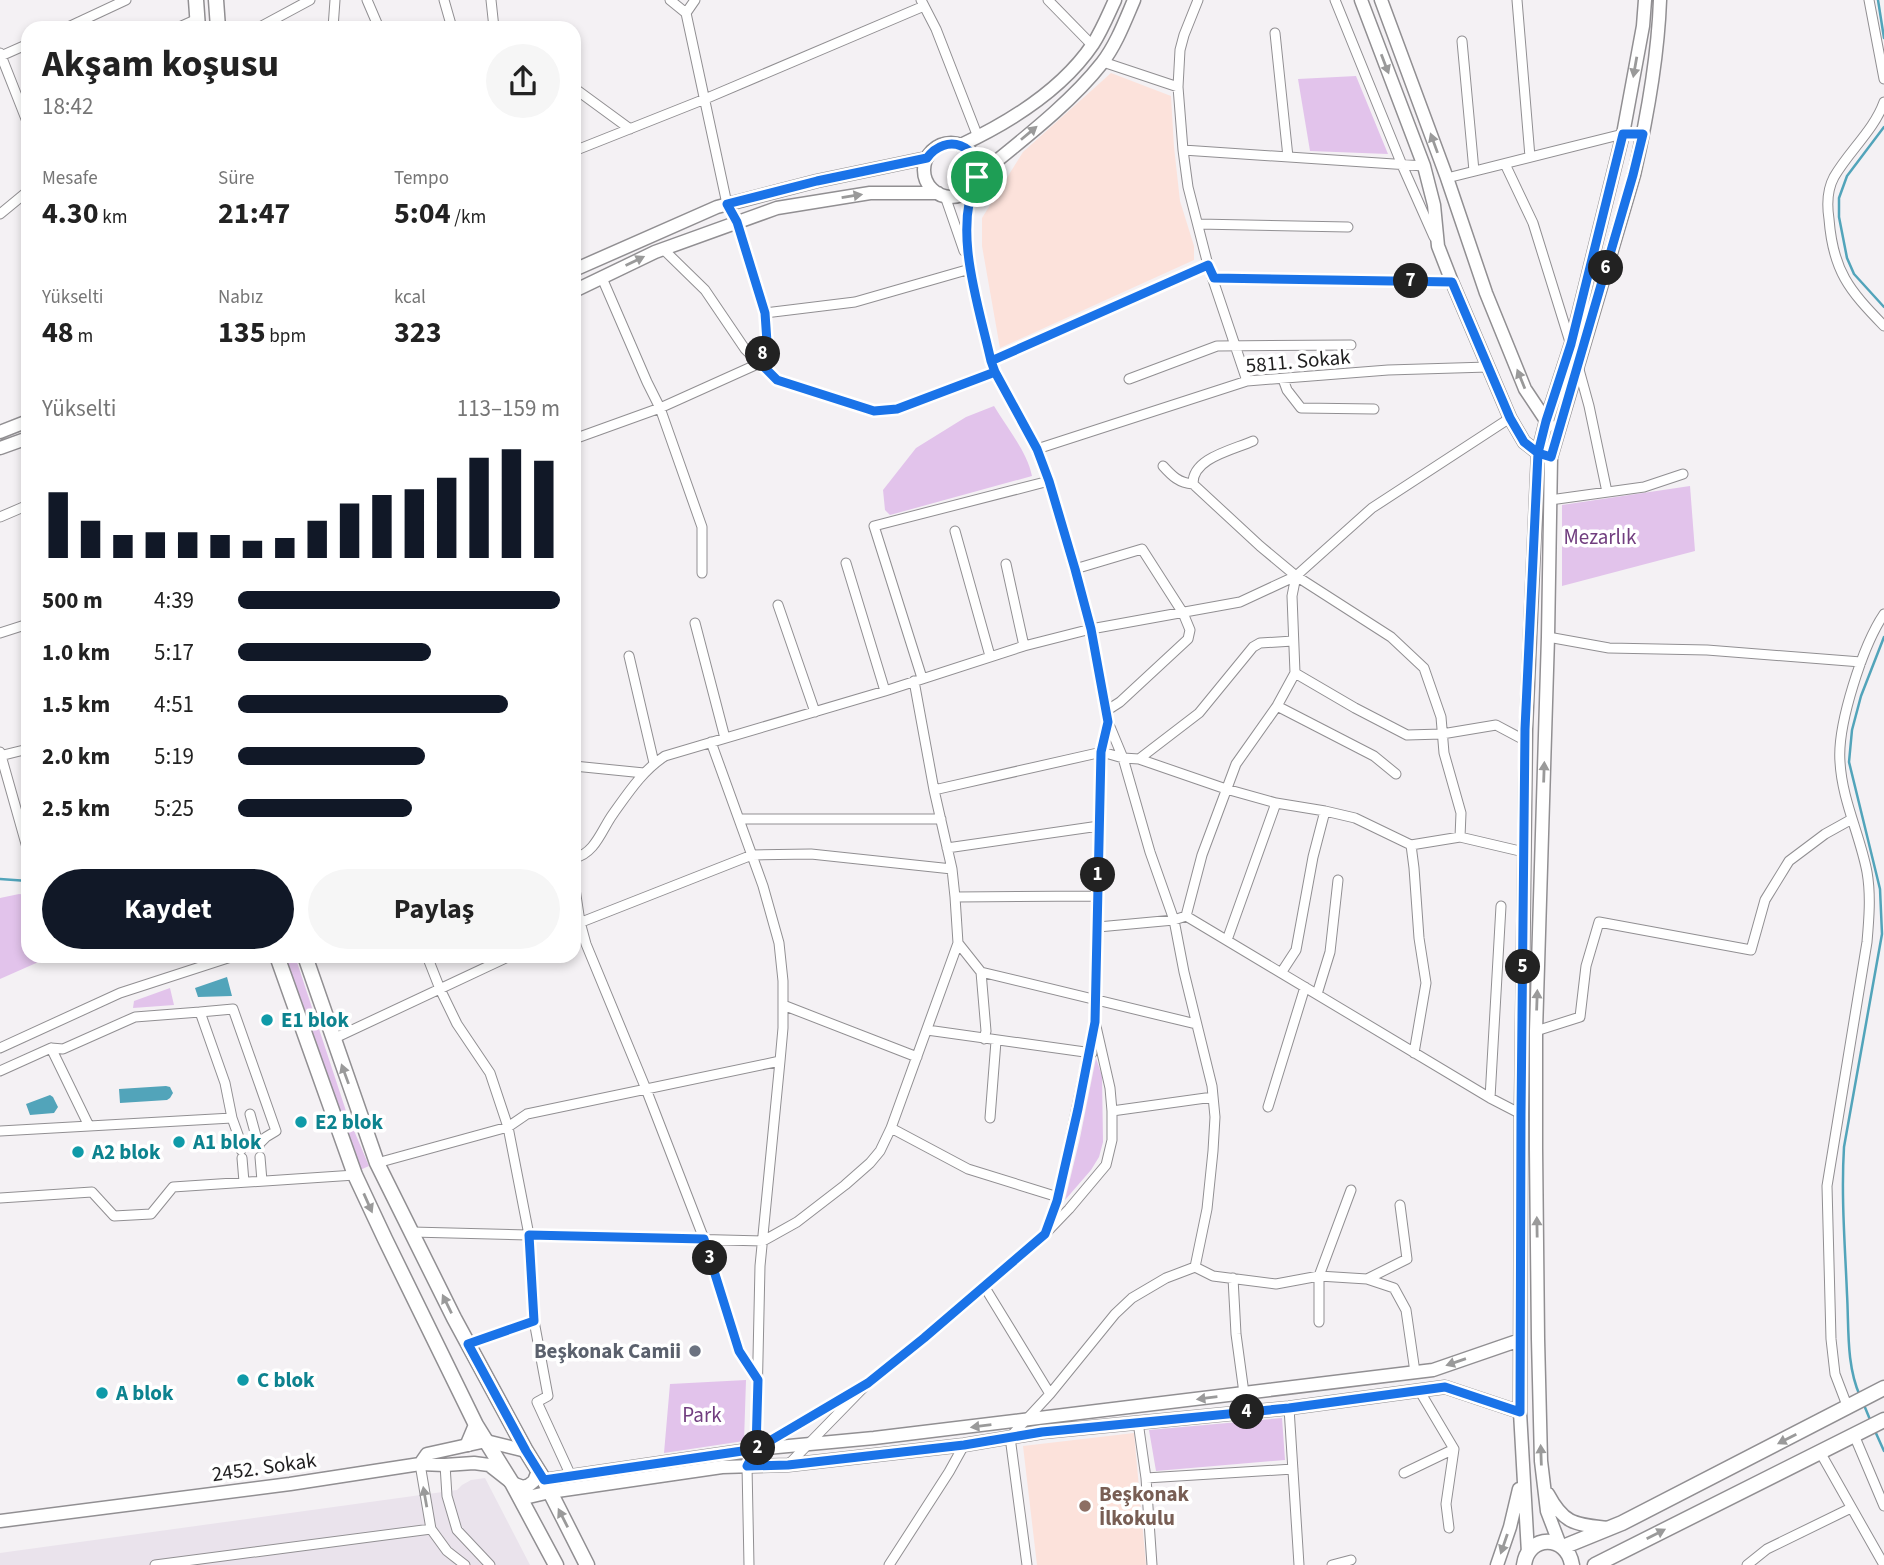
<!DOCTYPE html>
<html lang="tr">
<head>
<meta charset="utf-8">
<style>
	:root { --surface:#fff; --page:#f6f6f6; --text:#222; --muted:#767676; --accent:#111827 }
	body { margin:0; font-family:"Source Sans 3",sans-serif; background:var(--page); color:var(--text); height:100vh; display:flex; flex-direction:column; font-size:26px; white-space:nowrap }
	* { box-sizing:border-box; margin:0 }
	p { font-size:23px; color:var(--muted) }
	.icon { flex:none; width:38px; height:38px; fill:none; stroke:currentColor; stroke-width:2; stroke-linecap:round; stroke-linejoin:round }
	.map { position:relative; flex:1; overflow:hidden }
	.drawer { position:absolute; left:21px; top:21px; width:560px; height:942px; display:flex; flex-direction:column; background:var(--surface); border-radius:21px; box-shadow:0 4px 10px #0003 }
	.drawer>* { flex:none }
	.pin { position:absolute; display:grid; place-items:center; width:60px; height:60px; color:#fff; margin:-30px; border:4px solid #fff; border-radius:50%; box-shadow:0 2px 7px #0007 }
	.km { position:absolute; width:35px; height:35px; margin:-18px; border-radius:50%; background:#222; color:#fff; font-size:19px; line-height:35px; text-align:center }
	.round { display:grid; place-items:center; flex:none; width:74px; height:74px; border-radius:37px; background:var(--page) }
	.headline { display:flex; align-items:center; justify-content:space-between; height:119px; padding:0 21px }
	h1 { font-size:38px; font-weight:700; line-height:52px }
	.figures { display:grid; grid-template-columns:repeat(3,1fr); gap:10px; height:119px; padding:7px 21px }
	.figures div { display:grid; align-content:center }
	.figures b { font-size:30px; font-weight:700 }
	.figures small { font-size:19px; font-weight:400 }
	.figures p { font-size:19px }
	.chart { height:196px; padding:14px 21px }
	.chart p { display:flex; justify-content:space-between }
	.chart svg { width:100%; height:126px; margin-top:7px; stroke:var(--accent); stroke-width:6 }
	.action { display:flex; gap:14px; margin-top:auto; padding:14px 21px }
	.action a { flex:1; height:80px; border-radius:42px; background:var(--accent); color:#fff; font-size:28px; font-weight:700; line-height:80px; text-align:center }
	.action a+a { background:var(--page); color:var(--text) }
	ul { padding:0 21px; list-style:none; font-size:23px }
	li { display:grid; grid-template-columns:112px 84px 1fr; align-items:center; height:52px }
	li i { height:18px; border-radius:9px; background:var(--accent) }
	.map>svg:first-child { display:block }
</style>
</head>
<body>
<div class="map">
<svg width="1884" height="1565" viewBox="0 0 1884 1565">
	<rect width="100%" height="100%" fill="#f4f1f4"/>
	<!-- built -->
	<path fill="#eae3ec" d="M485 1478 530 1565H0V1553L457 1490 462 1485 471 1480Z"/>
	<!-- education -->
	<path fill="#fce2db" d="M1111 73 1171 96 1174 147 1180 201 1194 246V260L1000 348 982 246V218L1023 152Z
		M1134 1433 1146 1565H1037L1023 1446Z"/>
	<!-- green -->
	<path fill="#e2c3eb" d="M1356 76 1388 154 1310 151 1298 79Z
		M994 406C1007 428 1027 451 1032 476L890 515 885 510 883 490 916 448 966 417Z
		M1690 486 1695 551 1562 586V505Z
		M19 894 28 895V956H52L0 979V898Z
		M284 956H295L347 1114 369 1166 360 1170Z
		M170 988 174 1005 133 1008 134 1001Z
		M1096 1058 1102 1076 1103 1142 1099 1157 1091 1170 1065 1200 1080 1138Z
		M746 1380 744 1441 664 1453 670 1384Z
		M1282 1418 1285 1460 1156 1471 1149 1430Z"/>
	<!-- water -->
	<path fill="#52a4ba" d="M227 977 232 996 198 997 195 988Z
		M166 1086 170 1087 173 1093 170 1098 167 1100 120 1103 119 1089Z
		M50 1095 53 1097 58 1107 54 1113 30 1115 26 1104Z"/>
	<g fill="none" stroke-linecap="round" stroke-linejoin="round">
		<!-- stream -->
		<path stroke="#52a4ba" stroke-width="2.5" d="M1878 0 1884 38
			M1884 127 1847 176 1839 198V217L1847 258 1854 274 1884 307
			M0 879 28 881
			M1860 1396C1846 1365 1849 1327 1847 1294 1845 1245 1841 1196 1844 1147L1882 934 1880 889 1849 762 1852 730 1861 696 1884 637
			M1864 1405 1871 1422
			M1875 1431 1884 1451"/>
		<defs>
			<path id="street" d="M367 0 379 28
				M444 0 452 28
				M491 0 494 28
				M670 0 686 13
				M921 0 936 29 978 137
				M1048 0 1092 45
				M1198 0 1184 35 1180 50 1178 87 1183 150 1188 187 1208 265 1247 381
				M1335 0 1402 165 1434 237
				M1517 0 1530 157
				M1869 0 1884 79
				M66 28 126 0
				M177 28 197 19
				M258 28 310 0
				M333 28 335 0
				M1275 33 1288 157
				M1462 41 1474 171
				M0 53 28 124
				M1 56 28 44
				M1103 62 1178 87
				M574 88 630 129
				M1884 102C1874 130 1849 151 1834 177 1827 190 1827 206 1829 219 1833 271 1849 290 1884 326
				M1183 150 1424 166
				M574 151 705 99 924 6
				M1505 164 1533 223 1570 342
				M1447 178 1623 134H1643
				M973 185C969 201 966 216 966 233 967 276 982 319 991 361L995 372 1037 449 1049 481 1091 629 1108 722 1123 758 1150 852 1174 920 1184 972 1212 1086 1215 1117 1213 1151 1207 1209 1195 1267 1166 1278 1132 1298 1115 1314 1050 1394 1010 1437 1027 1565
				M945 196 964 251
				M0 214 28 191
				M1198 224 1348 227
				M663 249 705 290 745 349 777 380 874 411 897 409 995 372
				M602 278 647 382 660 408 702 527V573
				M1214 278 1452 282
				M765 313 855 302 970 269
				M991 361 1208 265
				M1578 366 1589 406 1607 492
				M1129 379 1217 346 1351 345
				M1283 379 1287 390 1301 408 1374 409
				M574 439 660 408 760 363 767 342 765 313 737 222 727 204 686 13 695 0
				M1037 449 1247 381 1388 370 1488 367
				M1163 466C1172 476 1179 483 1193 484L1260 546 1296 576 1391 637 1424 668 1441 717 1444 753 1461 813 1460 837
				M1193 484C1192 458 1233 450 1253 441
				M1550 500 1644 487 1683 474
				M0 517 28 505
				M955 531 990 656
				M846 563 885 691
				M1006 564 1024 646
				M1075 569 1142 549 1183 613 1190 630 1188 639 1120 702 1106 711
				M778 605 815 712
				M695 623 725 738
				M0 633 28 624
				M1548 637 1609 648 1707 650 1861 662
				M629 656 654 763
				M1295 673 1355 708 1407 735 1442 734 1496 725 1526 741
				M922 678 874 526 1049 481
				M1277 706 1374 756 1396 774
				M711 742 763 886 779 943 783 981V1028L780 1061 760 1266 756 1449 747 1466 749 1565
				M0 752 28 851
				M0 756 28 749
				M1139 759 1226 789 1276 803 1325 811 1355 818 1411 845 1460 837 1524 852
				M574 766 644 773
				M934 790 1102 752 1123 758 1139 759 1199 713 1253 647 1260 643 1293 641
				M739 819H941
				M1411 845 1414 868 1419 938 1426 983 1414 1053
				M947 848 1099 826
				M574 858C595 854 602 829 613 814 628 793 643 770 665 756L885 691 1024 646 1091 629 1240 602 1296 576 1372 508 1510 418
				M574 882 580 922 586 944 646 1089 704 1239 739 1351 756 1378
				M955 897 1098 896
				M1186 916 1202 855 1236 764 1277 706 1295 673 1292 596 1296 576
				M574 925 752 855 811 854 952 869
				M1098 927 1174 920 1186 916 1490 1098 1521 1114
				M1227 940 1276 803
				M958 943 981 972 986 1031 984 1039
				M427 956 440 989 457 1024 490 1073 508 1127 529 1235 534 1321 548 1396 537 1402 571 1476
				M981 972 1196 1024
				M1281 973 1296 950 1313 857 1325 811
				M1317 994 1330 952 1338 880
				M783 1005 917 1057
				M927 1030 1092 1053
				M1536 1031 1580 1017 1586 966 1599 922 1751 950 1765 900 1789 861 1825 834 1852 819
				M333 1039 510 956
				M0 1048 120 993 234 956
				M51 1048 89 1126
				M0 1071 51 1048 63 1049 135 1017 200 1012
				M1490 1098 1501 906
				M1268 1107 1305 987
				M1112 1111 1213 1097
				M250 1114 259 1147
				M990 1118 996 1041
				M891 1128 968 1169 1058 1197
				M0 1131 232 1118
				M241 1150V1143L232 1118 225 1083 200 1012 233 1009 276 1131 266 1137 259 1144
				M260 1157 262 1181
				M242 1158 244 1182
				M377 1163 508 1127 527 1114 780 1061
				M0 1198 92 1192 114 1216 151 1214 173 1187 355 1175
				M1047 1228 1057 1201 1095 1022 1102 752 1108 724
				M412 1232 763 1241 797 1222 845 1185 870 1163 880 1151 891 1128 958 943 955 897 952 869 934 790 914 681
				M1195 1267 1213 1276 1276 1284 1319 1276 1367 1279 1394 1288 1406 1310 1415 1372
				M1233 1278 1236 1334 1244 1393
				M1367 1279 1407 1259 1400 1205
				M984 1286 1050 1394
				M1319 1322V1276L1351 1190
				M468 1344 534 1321
				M1419 1390 1454 1449 1446 1504 1449 1528
				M1289 1408 1299 1565
				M1848 1408 1835 1374 1831 1339 1827 1186 1867 942C1869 919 1871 895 1867 872 1860 835 1842 800 1840 762 1837 725 1863 645 1884 614
				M1138 1422 1146 1478 1152 1565
				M1854 1435 1884 1506
				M758 1448 857 1389
				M1820 1452 1884 1565
				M420 1464 431 1529 447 1551 465 1565
				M445 1465 447 1496 457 1530 490 1565
				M788 1465 868 1383 924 1338 1045 1234 1069 1209 1106 1165 1112 1140V1111L1110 1088 1095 1022
				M1404 1473 1454 1449
				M1146 1478 1293 1469
				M155 1565 431 1529
				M889 1565 949 1472 964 1445
				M1332 1565 1351 1560
				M1747 1565 1767 1549 1851 1508"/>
			<path id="secondary" d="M1361 0 1424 166 1434 205 1438 246 1452 282 1510 418 1524 442 1538 453 1543 455
				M1381 0 1447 178 1486 293 1525 389 1549 425
				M924 170a27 27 0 1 1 54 0a27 27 0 1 1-54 0Z
				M961 145C1010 122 1062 90 1093 44 1102 30 1108 15 1115 0
				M977 177C1018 143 1069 105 1102 63 1116 45 1125 21 1134 0
				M574 270 717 207 817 181 927 158
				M574 291 655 252 777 208 870 193H938
				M0 432 28 421
				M0 448 28 438
				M420 1464 427 1454 486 1441 526 1451
				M544 1480 756 1449 874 1438 1433 1370 1520 1340
				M1548 1494C1564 1524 1574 1524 1607 1528
				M520 1499 550 1492 722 1467 788 1465 964 1445 1042 1432 1289 1408 1445 1387 1520 1412
				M0 1521 290 1484 420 1464 445 1465 474 1463 489 1465 512 1483 523 1487 529 1485 534 1481 538 1471
				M1560 1545 1547 1511 1541 1461 1538 1339 1536 1149V1031L1548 637 1551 457 1634 175C1647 118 1658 58 1660 0
				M1528 1553 1520 1412 1521 1114 1526 729 1538 453 1546 421 1571 344 1623 134 1643 26 1645 0
				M1497 1565 1510 1527 1519 1489"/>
			<path id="primary" d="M196 0 198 28
				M216 0 218 28
				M277 956 355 1175 385 1239 476 1425 512 1483 556 1565
				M305 956 377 1163 454 1318 526 1451 544 1480 587 1565
				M468 1444 476 1425
				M1563 1547 1622 1523 1884 1388
				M1524 1565C1528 1534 1567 1534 1572 1565
				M1595 1565 1884 1420"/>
		</defs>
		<!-- street casing -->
		<use href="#street" stroke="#918f92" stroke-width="11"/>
		<!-- secondary casing -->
		<use href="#secondary" stroke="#918f92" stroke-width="15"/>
		<!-- primary casing -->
		<use href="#primary" stroke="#918f92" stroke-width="17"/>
		<!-- street -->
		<use href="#street" stroke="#fff" stroke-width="9"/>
		<!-- secondary -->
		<use href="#secondary" stroke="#fff" stroke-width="12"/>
		<!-- primary -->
		<use href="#primary" stroke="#fff" stroke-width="14"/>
	</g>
	<!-- one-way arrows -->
	<defs><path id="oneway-solid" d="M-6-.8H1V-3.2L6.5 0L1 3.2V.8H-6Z" transform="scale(1.75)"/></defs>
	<g fill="#9a9a9a">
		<use href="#oneway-solid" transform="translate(1385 64) rotate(69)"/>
		<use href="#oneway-solid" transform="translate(1635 67) rotate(100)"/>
		<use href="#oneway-solid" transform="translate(1029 133) rotate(-40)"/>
		<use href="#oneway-solid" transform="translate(1434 143) rotate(-110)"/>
		<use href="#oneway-solid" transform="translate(852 196) rotate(-9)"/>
		<use href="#oneway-solid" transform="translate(635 261) rotate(-26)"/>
		<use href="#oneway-solid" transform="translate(1521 379) rotate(-112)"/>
		<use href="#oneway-solid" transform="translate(1544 772) rotate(-88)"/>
		<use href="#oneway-solid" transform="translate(1537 1000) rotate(-88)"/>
		<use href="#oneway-solid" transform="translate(345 1074) rotate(-110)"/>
		<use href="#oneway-solid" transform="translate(368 1203) rotate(66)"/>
		<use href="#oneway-solid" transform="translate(1537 1227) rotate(-91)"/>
		<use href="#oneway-solid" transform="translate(447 1304) rotate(-116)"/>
		<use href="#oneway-solid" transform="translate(1456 1362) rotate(161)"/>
		<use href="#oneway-solid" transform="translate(1207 1398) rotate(173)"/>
		<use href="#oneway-solid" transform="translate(981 1426) rotate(173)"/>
		<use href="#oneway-solid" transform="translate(1787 1439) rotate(153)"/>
		<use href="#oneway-solid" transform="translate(1541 1455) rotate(-92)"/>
		<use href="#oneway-solid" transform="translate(425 1497) rotate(-100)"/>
		<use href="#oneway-solid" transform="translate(563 1518) rotate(-117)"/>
		<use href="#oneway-solid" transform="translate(1656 1534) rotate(-27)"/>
		<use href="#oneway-solid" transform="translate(1504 1544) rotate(109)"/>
	</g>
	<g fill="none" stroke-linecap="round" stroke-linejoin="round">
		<defs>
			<path id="route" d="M977 177C952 231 979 306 991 361L995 372 1037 449 1049 481 1075 569 1091 629 1108 722 1101 752 1095 1022 1078 1109 1057 1201 1045 1234 924 1338 868 1383 756 1449 544 1480 526 1451 468 1344 534 1321 529 1235 704 1239 739 1351 758 1380 756 1449 747 1466 788 1465 964 1445 1042 1432 1289 1408 1445 1387 1520 1412 1521 1114 1525 729 1538 453 1551 457 1633 175 1643 134H1623L1571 344 1546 421 1538 453 1524 442 1510 418 1452 282 1214 278 1208 265 991 361 995 372 897 409 874 411 777 380 760 363 767 342 765 313 737 222 727 204 817 181 927 158C946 132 981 145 977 177"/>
		</defs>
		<!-- route casing -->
		<use href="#route" stroke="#fff" stroke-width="14"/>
		<!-- route -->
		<use href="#route" stroke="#1a73e8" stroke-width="9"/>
	</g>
	<!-- markers -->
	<g fill="#0f9aa8" stroke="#fff" stroke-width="2.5">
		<circle cx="267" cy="1020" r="7"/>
		<circle cx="301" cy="1122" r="7"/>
		<circle cx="179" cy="1142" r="7"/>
		<circle cx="78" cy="1152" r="7"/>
		<circle cx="243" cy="1380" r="7"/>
		<circle cx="102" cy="1393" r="7"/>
	</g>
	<circle fill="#6b7280" stroke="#fff" stroke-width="2.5" cx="695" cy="1351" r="7"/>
	<circle fill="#8d6e63" stroke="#fff" stroke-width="2.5" cx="1085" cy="1506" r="7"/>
	<g text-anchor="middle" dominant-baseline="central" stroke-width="7" stroke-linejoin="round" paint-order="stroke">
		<!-- street labels -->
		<g font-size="21" fill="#1f1e1f" stroke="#fff">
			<text transform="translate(1298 361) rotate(-5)">5811. Sokak</text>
			<text transform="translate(264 1467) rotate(-8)">2452. Sokak</text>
		</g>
		<!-- park labels -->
		<g font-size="21" fill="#713e7f" stroke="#fff">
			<text x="1600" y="537">Mezarlık</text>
			<text x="702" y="1415">Park</text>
		</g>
		<!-- culture labels -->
		<g font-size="21" font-weight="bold" fill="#0d838f" stroke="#fff" text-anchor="start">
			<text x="281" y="1020">E1 blok</text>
			<text x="315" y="1122">E2 blok</text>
			<text x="193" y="1142">A1 blok</text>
			<text x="92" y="1152">A2 blok</text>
			<text x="257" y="1380">C blok</text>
			<text x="116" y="1393">A blok</text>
		</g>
		<!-- worship labels -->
		<g font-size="21" font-weight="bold" fill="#5b616d" stroke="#fff" text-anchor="end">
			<text x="681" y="1351">Beşkonak Camii</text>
		</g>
		<!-- education labels -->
		<g font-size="21" font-weight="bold" fill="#785e54" stroke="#fff" text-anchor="start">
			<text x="1099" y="1494">Beşkonak<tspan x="1099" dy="24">İlkokulu</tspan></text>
		</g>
	</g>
</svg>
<div class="pin" style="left:977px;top:177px;background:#1e9e55"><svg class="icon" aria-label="arrive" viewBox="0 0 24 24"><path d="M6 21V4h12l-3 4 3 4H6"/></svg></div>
<b class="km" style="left:1098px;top:875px">1</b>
<b class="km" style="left:758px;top:1448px">2</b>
<b class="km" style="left:710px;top:1258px">3</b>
<b class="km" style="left:1247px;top:1412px">4</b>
<b class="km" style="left:1523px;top:967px">5</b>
<b class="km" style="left:1606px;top:268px">6</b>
<b class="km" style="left:1411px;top:281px">7</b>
<b class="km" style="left:763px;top:354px">8</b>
<section class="drawer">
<div class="headline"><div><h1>Akşam koşusu</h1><p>18:42</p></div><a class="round"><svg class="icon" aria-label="share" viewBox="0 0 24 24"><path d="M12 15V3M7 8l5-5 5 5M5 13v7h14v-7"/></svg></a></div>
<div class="figures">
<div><p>Mesafe</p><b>4.30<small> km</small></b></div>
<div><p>Süre</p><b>21:47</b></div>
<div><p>Tempo</p><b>5:04<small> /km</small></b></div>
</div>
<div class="figures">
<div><p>Yükselti</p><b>48<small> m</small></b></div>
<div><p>Nabız</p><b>135<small> bpm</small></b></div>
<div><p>kcal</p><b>323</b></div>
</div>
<div class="chart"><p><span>Yükselti</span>113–159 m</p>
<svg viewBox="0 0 160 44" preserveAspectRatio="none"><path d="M5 44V21M15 44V31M25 44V36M35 44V35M45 44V35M55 44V36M65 44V38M75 44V37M85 44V31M95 44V25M105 44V22M115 44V20M125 44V16M135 44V9M145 44V6M155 44V10"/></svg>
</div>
<ul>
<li><b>500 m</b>4:39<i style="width:100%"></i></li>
<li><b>1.0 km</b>5:17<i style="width:60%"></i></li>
<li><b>1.5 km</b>4:51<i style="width:84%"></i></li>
<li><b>2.0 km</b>5:19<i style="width:58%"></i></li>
<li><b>2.5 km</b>5:25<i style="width:54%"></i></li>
</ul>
<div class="action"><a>Kaydet</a><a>Paylaş</a></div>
</section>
</div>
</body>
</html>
